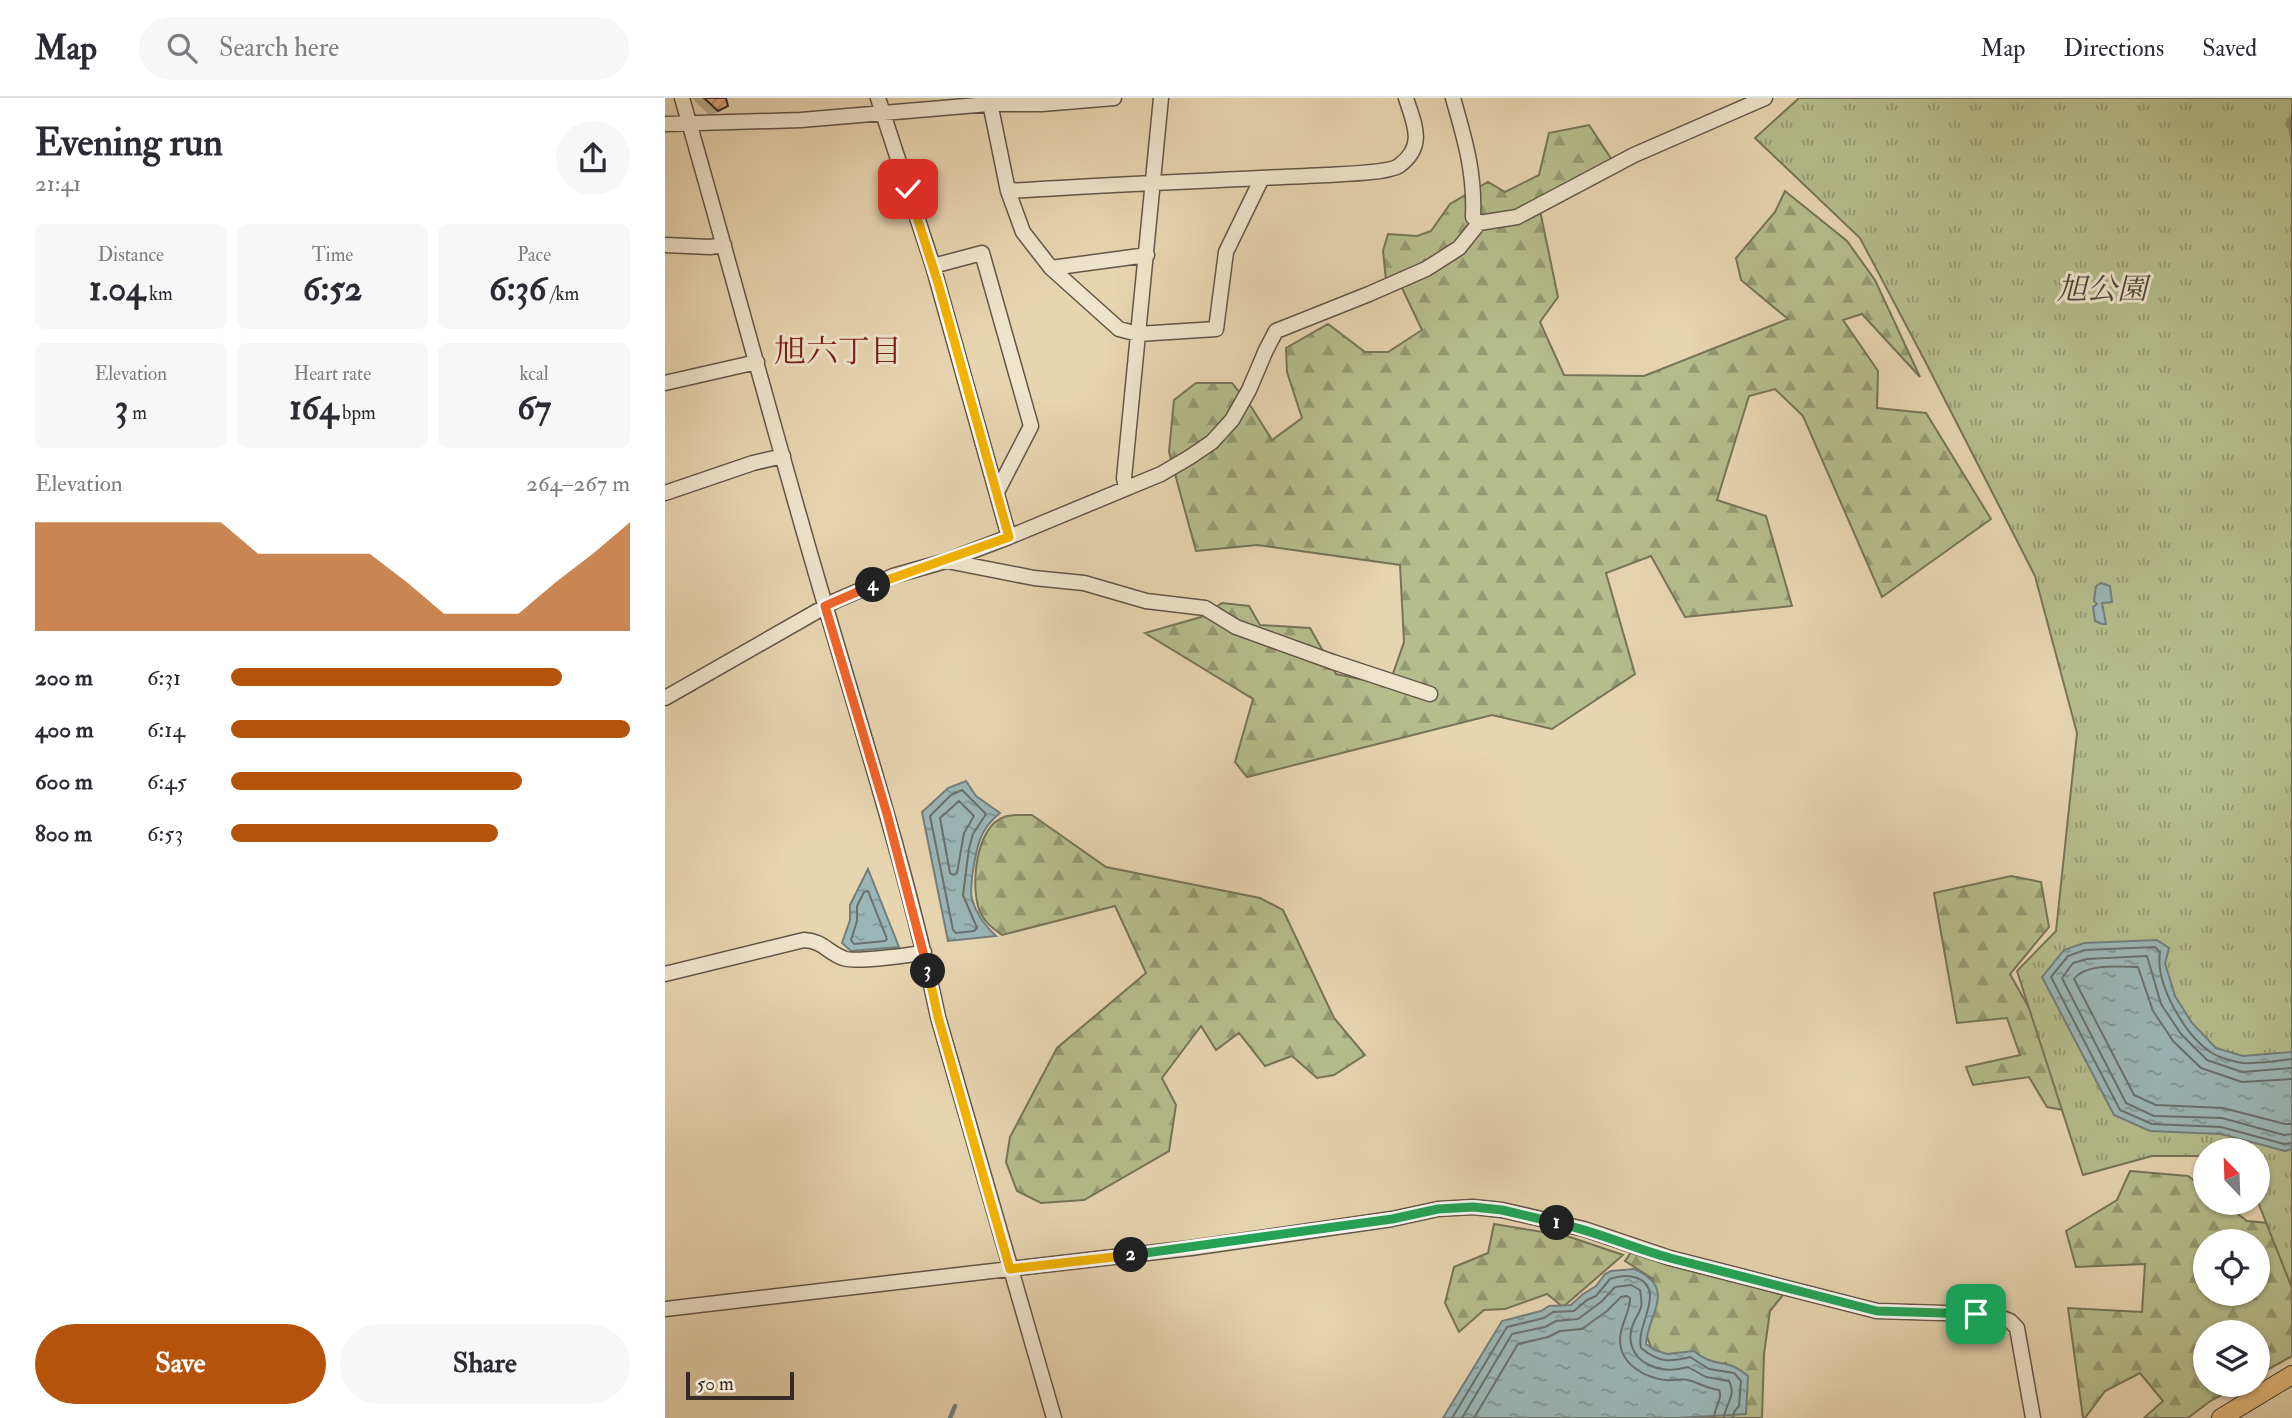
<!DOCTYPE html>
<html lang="en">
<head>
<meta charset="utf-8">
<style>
	:root { --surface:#fff; --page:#f7f7f7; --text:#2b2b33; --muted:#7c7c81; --line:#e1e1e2; --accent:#b45309 }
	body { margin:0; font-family:"IM FELL Double Pica","Noto Serif JP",serif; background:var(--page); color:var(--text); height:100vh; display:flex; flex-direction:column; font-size:26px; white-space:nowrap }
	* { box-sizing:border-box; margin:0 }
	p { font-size:23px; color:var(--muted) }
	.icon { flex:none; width:38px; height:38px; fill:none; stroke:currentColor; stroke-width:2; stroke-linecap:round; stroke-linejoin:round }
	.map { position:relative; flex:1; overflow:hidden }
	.sheet { display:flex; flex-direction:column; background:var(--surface); width:665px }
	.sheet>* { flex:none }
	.needle { width:46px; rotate:337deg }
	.buttons { position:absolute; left:1528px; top:1040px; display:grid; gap:14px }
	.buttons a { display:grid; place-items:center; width:77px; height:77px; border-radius:50%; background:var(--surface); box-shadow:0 2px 5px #0004; font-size:35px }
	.scale { position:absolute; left:21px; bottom:18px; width:108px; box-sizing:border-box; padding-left:7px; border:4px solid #372b25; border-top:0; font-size:19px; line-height:24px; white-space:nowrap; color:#372b25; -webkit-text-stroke:5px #efe4cc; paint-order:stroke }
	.pin { position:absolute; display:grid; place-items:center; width:60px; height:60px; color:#fff; margin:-30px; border-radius:14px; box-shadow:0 4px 10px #0006 }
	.km { position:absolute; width:35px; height:35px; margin:-18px; border-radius:50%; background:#222; color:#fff; font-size:19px; line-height:35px; text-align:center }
	.round { display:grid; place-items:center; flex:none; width:74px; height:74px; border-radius:37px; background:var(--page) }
	.summary { display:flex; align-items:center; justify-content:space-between; height:119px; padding:0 35px }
	h1 { font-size:38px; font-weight:800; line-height:52px }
	.stats { display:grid; grid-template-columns:repeat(3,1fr); gap:10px; height:119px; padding:7px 35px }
	.stats div { display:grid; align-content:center; border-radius:10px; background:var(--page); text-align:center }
	.stats b { font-size:35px; font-weight:800 }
	.stats small { font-size:19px; font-weight:400 }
	.stats p { font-size:19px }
	.chart { height:196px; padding:14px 35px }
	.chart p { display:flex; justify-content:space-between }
	.chart svg { width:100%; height:126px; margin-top:7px; fill:var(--accent); opacity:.7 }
	.button { display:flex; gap:14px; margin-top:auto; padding:14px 35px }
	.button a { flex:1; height:80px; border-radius:42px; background:var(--accent); color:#fff; font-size:28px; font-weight:800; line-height:80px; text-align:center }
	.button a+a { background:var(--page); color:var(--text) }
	ul { padding:0 35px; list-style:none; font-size:23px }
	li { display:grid; grid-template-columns:112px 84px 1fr; align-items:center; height:52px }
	li i { height:18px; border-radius:9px; background:var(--accent) }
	header { display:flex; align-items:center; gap:42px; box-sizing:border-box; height:98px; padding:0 35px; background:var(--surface); border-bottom:2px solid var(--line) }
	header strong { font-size:33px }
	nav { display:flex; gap:38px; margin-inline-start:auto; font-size:24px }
	.search { width:490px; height:63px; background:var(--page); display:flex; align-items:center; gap:18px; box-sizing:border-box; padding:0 24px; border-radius:38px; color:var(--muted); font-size:26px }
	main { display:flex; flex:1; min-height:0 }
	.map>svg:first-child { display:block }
</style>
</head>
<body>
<header>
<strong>Map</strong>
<div class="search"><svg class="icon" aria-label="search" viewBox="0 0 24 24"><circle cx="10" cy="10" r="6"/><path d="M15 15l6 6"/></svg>Search here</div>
<nav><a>Map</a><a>Directions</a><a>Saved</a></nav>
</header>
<main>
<section class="sheet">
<div class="summary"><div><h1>Evening run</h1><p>21:41</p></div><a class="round"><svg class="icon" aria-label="share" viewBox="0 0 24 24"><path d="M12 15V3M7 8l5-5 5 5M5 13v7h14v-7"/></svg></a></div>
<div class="stats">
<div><p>Distance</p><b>1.04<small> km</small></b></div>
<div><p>Time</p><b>6:52</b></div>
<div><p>Pace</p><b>6:36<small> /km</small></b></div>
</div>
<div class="stats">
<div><p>Elevation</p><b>3<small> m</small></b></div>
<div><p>Heart rate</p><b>164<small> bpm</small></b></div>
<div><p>kcal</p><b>67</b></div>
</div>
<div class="chart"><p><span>Elevation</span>264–267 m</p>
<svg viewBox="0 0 160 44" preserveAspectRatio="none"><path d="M0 44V6L10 6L20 6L30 6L40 6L50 6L60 17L70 17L80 17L90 17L100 27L110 38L120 38L130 38L140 27L150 17L160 6V44z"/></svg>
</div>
<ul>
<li><b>200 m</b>6:31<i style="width:83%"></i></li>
<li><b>400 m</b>6:14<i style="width:100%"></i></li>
<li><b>600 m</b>6:45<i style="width:73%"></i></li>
<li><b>800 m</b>6:53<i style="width:67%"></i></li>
</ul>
<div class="button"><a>Save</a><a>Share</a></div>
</section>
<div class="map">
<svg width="1627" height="1320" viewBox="0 0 1627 1320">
	<defs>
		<pattern id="forest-firs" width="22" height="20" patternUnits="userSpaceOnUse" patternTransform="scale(1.75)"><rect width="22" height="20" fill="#b5bd8c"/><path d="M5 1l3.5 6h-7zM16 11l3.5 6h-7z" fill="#949a72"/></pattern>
		<pattern id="park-tufts" width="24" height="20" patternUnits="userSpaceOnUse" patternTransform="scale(1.75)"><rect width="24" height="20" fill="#b5bd8c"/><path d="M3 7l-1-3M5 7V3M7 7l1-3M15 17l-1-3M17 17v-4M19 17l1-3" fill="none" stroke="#949a72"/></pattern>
		<pattern id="water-ripples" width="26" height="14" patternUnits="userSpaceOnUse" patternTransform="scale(1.75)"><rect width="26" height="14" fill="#9bb6b6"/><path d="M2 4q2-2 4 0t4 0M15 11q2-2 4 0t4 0" fill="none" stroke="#7f9494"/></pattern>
		<pattern id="building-hatch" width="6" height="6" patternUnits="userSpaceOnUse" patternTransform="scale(1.75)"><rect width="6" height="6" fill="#e1a87d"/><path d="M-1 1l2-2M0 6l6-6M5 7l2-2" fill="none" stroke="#b78966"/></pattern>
	</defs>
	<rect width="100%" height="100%" fill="#e7d5b0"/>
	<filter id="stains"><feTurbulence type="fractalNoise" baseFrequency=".00286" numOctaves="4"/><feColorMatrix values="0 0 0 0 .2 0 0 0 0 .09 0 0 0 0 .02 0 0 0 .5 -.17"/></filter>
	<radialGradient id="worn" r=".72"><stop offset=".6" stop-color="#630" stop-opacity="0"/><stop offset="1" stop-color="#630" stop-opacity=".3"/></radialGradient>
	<!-- forest -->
	<path fill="url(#forest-firs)" stroke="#767458" stroke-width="2" fill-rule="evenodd" d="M924 27 947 62 873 103 893 199 875 224 899 277 979 278 1123 221 1076 182 1071 160 1110 114 1120 93 1182 143 1210 182 1255 279 1197 216 1178 222 1213 273 1212 310 1261 315 1326 421 1217 499 1138 318 1110 291 1084 298 1052 402 1101 418 1127 508 1020 519 986 458 941 475 970 576 887 631 827 617 582 679 570 664 588 601 480 535 536 519 557 505 584 508 595 527 645 530 671 576 724 587 739 544 735 467 592 447 531 453 504 354 509 302 531 285H567L587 310 607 342 637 320 622 274 621 250 663 226 700 254H723L757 232 736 188 721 182 718 153 723 136 752 138 766 133 785 106 823 84 840 94 874 77 884 35Z
		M367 717 441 769 595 800 618 812 669 920 700 957 669 977 652 980 627 958 600 968 574 935 551 952 536 928 497 980 511 1007 504 1053 419 1102 376 1105 352 1093 341 1064 345 1039 392 950 481 875 450 808 337 837C328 830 320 825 315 814 305 790 310 729 339 719 347 716 359 717 367 717Z
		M1346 778 1376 784 1384 829 1345 876 1410 992 1404 1013 1382 1009 1364 979 1308 987 1301 969 1355 957 1342 920 1292 925 1269 795Z
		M1465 1073 1523 1078 1540 1091V1104H1557L1582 1123 1627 1127V1258L1593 1277 1592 1234H1540V1286H1576L1544 1304 1523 1320H1479L1498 1303 1475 1275 1440 1293 1420 1320H1418L1403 1210 1477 1214 1480 1166 1411 1169 1401 1133 1452 1102ZM1540 1143H1592V1195H1540Z
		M829 1126 902 1138 958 1157 898 1209 882 1196 840 1211 819 1212 794 1234 780 1205 789 1169 823 1155Z
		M967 1153 1118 1197 1105 1213 1099 1256 1097 1320H1016L1061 1313V1265L1021 1275 990 1260 977 1225 988 1181 960 1163Z"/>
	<!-- park -->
	<path fill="url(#park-tufts)" stroke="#767458" stroke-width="2" d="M1134 0H1627V1190L1593 1104 1592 1052H1540V1058H1487L1418 1077 1352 873 1391 833 1412 635 1370 478 1259 261 1195 140 1090 40Z"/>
	<!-- water -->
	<path fill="url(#water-ripples)" stroke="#737e7c" stroke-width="2" d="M1436 485 1445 488 1447 504 1437 505 1441 526H1437L1430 523 1428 509 1432 506 1429 503 1431 488Z
		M301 683 311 698 335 715C313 732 311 753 307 779 307 786 305 794 307 801 311 816 319 827 331 838L283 843 257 714 283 690Z
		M203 771 234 849 186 853 177 845 185 822V807Z
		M1492 842 1504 850 1500 865 1510 898 1527 925 1551 950 1578 958 1627 954V1051L1620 1053 1556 1036 1485 1033 1449 1017 1377 879 1399 852 1419 845Z
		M969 1171C1013 1190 983 1215 981 1246L990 1252 1002 1256 1029 1253C1050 1271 1062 1259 1083 1278L1081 1316 1011 1320H778L837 1223 876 1213 884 1208 906 1207 918 1196 931 1188 940 1176 946 1173Z"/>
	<!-- shadow -->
	<path fill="#0003" d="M27 0H59L61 7 46 19Z
		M1627 16V48L1621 22Z"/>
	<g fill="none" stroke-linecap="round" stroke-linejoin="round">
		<!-- shore -->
		<path stroke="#69706e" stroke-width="2" d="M297 692 321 716 308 736 304 750 298 797 312 830 309 833 291 835 288 832 265 718 286 697Z
			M294 703 309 718 299 735 292 775 288 777 285 775 275 720Z
			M203 793 222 841 220 843 189 846 186 842 192 823V808L199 794Z
			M1627 961C1612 963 1594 966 1578 965 1570 964 1555 960 1547 955 1520 938 1490 886 1495 854L1490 849 1420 852 1403 858 1386 879 1455 1012 1487 1026 1556 1029 1619 1046 1627 1045
			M1627 970 1577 974 1542 962 1516 936 1496 906 1482 858 1422 861 1408 865 1397 880 1461 1005 1489 1018 1557 1020 1619 1037 1627 1036
			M1627 981 1577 984 1536 970 1508 943 1488 913 1473 869C1455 869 1421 865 1409 881L1469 997 1491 1007 1558 1010 1620 1026H1627
			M787 1320 842 1229 879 1220 888 1214 909 1213 922 1202 931 1198 945 1181C953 1178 963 1177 972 1180 1002 1192 970 1228 976 1250 994 1265 1004 1264 1025 1259L1044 1271 1069 1275 1076 1283 1074 1308 1069 1314 1068 1320
			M797 1320 847 1236 880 1229 891 1223 913 1221 936 1204 950 1189 966 1187 975 1192C976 1197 977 1204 976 1209 975 1214 971 1219 969 1224 961 1242 967 1259 984 1267 998 1273 1009 1273 1023 1269L1041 1279 1064 1283C1072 1298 1060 1306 1059 1320
			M809 1320 853 1246 883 1239 895 1233 917 1231 942 1213 956 1199 962 1198 965 1200C966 1212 955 1226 955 1242 955 1266 980 1280 1001 1282 1008 1283 1017 1280 1023 1282 1035 1285 1040 1290 1054 1292 1058 1301 1049 1310 1049 1320"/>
		<!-- stream -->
		<path stroke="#737e7c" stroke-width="4.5" d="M285 1320 290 1308"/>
	</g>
	<!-- building -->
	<path fill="url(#building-hatch)" stroke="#372b25" stroke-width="2" d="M39 0H61L63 8 53 13Z"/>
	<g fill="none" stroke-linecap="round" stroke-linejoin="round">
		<defs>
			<path id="minor" d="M17 0C66 170 111 341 161 510 201 646 244 781 273 919L389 1320
				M213 0 268 168 344 439
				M324 0 343 93 358 134 386 170 454 231 473 236 551 231 561 154 597 80
				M788 0C800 42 810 75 808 119L814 125
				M0 26 136 22 324 6H377L449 0
				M343 93C450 86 556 82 662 77 677 76 726 75 735 67 761 47 749 26 741 0
				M0 147 45 149 59 147
				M268 168 317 155 366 328 332 394
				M386 170 482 157
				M0 285 92 264
				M461 389 459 380 496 0
				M0 395 88 365 118 358
				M282 463 369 480 419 485 481 503 540 510 571 529 668 564 765 596
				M0 600 170 503 228 478 281 463 344 439 496 376 525 359 547 344 567 322 584 292 601 252 611 233 704 196 761 171 794 150 814 125 852 119 969 57 1100 0
				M0 876 139 842C158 843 162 854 178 860 188 865 247 857 259 854
				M0 1211 526 1150 727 1121 773 1111 808 1109 837 1112 919 1131 1005 1160 1212 1213 1311 1216 1332 1218 1345 1223 1352 1230 1368 1320"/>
			<path id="major" d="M1556 1320 1627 1277"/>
		</defs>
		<!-- minor casing -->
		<use href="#minor" stroke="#635648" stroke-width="17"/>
		<!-- major casing -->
		<use href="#major" stroke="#372b25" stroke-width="20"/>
		<!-- minor -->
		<use href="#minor" stroke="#efe4cc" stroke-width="14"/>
		<!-- major -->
		<use href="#major" stroke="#e4ba78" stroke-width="18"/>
	</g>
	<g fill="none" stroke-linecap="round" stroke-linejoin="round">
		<defs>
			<path id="split-1" d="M892 1125C931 1133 967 1150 1005 1160L1212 1213 1311 1216"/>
			<path id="split-2" d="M466 1157 727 1121 773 1111 808 1109 837 1112 892 1125"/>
			<path id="split-3" d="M263 873 273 919 345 1171 466 1157"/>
			<path id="split-4" d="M208 487 160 508 222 716 263 873"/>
			<path id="split-5" d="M208 487 344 439 273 185 243 91"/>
		</defs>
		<!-- split-1 casing -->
		<use href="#split-1" stroke="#fff" stroke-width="14"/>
		<!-- split-2 casing -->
		<use href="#split-2" stroke="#fff" stroke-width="14"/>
		<!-- split-3 casing -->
		<use href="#split-3" stroke="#fff" stroke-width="14"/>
		<!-- split-4 casing -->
		<use href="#split-4" stroke="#fff" stroke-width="14"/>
		<!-- split-5 casing -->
		<use href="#split-5" stroke="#fff" stroke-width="14"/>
		<!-- split-1 -->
		<use href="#split-1" stroke="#22a559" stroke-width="9"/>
		<!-- split-2 -->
		<use href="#split-2" stroke="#22a559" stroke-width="9"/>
		<!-- split-3 -->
		<use href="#split-3" stroke="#f5b400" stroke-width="9"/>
		<!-- split-4 -->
		<use href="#split-4" stroke="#f0652b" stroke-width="9"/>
		<!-- split-5 -->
		<use href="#split-5" stroke="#f5b400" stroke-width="9"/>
	</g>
	<g text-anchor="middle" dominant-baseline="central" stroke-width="6" stroke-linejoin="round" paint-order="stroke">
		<!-- park labels -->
		<g font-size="30" font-style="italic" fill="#50483a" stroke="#efe4cc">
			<text x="1437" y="191">旭公園</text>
		</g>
		<!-- neighbourhood labels -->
		<g font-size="32" fill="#7a1f14" stroke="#efe4cc">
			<text x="173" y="254">旭六丁目</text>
		</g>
	</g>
	<rect width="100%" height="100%" filter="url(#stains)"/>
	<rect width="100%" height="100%" fill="url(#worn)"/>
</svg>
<div class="buttons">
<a><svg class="needle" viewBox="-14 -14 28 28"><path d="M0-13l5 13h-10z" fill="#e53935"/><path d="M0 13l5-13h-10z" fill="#7c7c81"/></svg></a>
<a><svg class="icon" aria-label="locate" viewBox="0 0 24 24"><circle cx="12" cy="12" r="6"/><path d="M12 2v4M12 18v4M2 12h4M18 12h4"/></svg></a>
<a><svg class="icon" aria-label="layers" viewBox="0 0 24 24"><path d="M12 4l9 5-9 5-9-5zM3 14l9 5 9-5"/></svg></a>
</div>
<div class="scale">50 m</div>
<div class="pin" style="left:1311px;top:1216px;background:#1e9e55"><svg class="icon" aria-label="arrive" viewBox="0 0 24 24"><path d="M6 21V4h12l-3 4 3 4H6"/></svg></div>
<div class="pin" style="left:243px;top:91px;background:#d93025"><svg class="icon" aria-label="check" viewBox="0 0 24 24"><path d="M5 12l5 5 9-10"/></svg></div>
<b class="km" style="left:892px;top:1125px">1</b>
<b class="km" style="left:466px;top:1157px">2</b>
<b class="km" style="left:263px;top:873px">3</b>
<b class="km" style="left:208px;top:487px">4</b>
</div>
</main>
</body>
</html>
